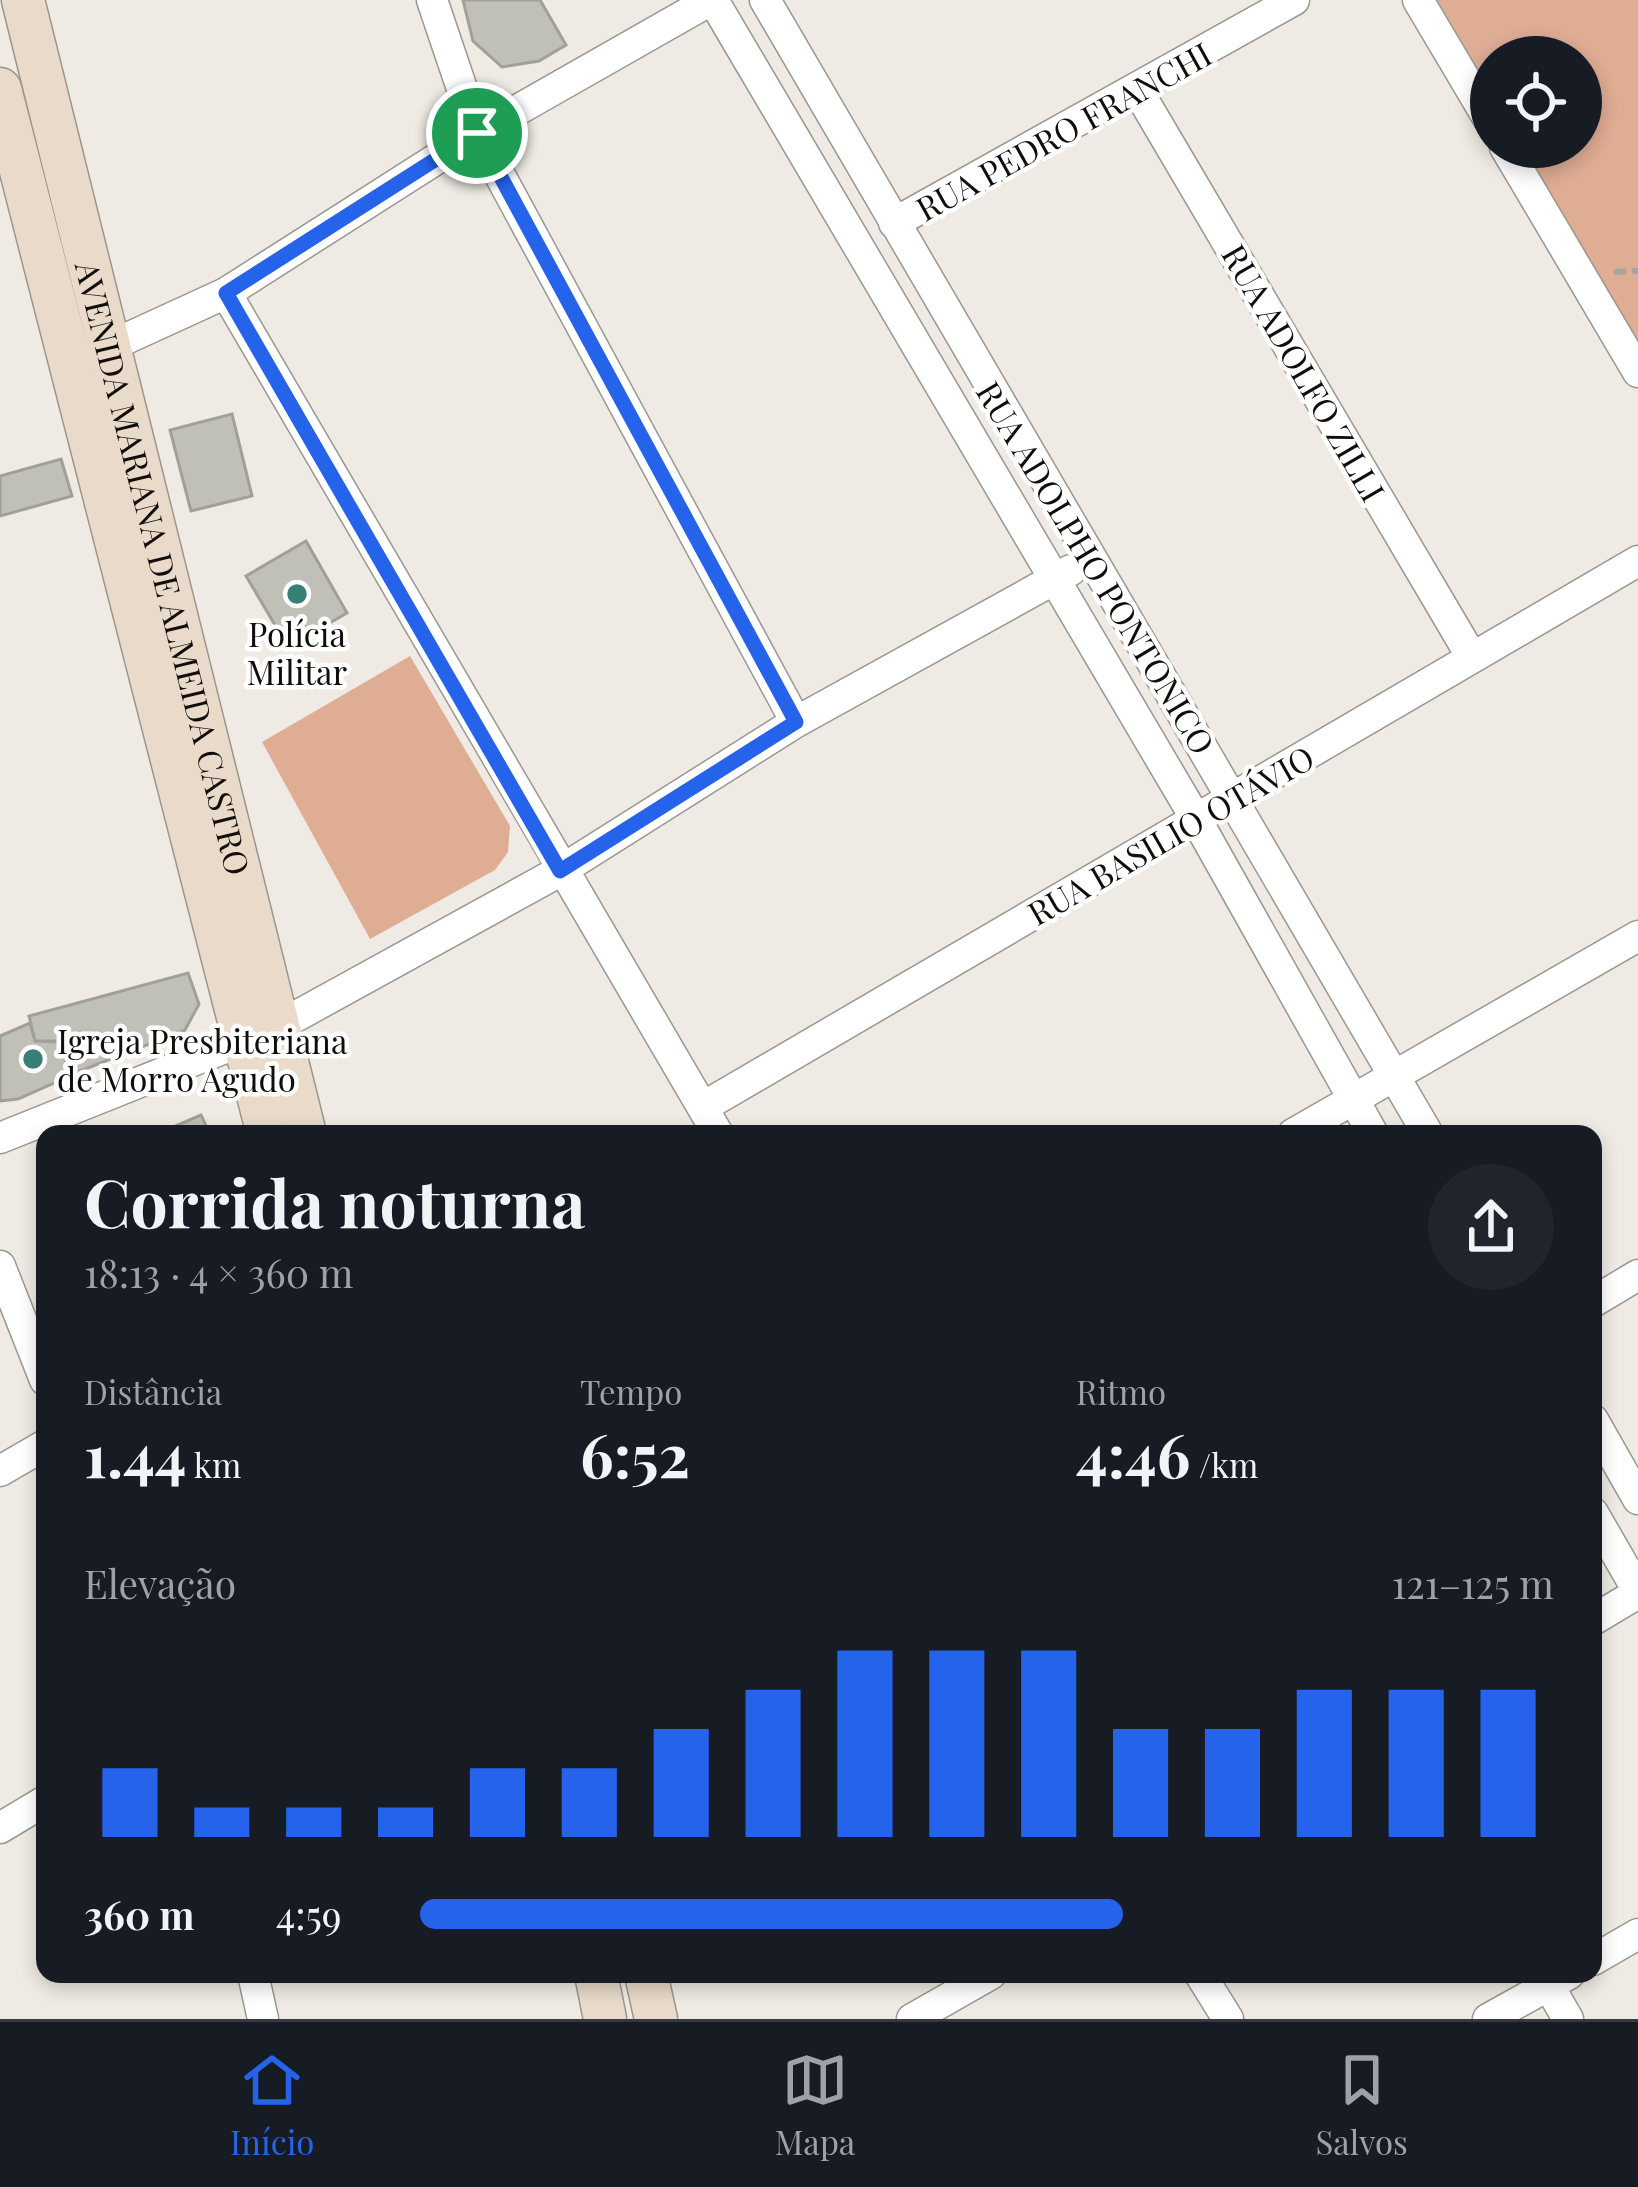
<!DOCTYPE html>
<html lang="pt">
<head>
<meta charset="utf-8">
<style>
	:root { --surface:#171b24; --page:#20242c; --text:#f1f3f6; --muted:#9ea1a6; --line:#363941; --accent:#2563eb }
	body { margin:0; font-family:"Playfair Display",serif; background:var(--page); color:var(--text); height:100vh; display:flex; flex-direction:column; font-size:45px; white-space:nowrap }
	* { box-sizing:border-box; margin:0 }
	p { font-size:39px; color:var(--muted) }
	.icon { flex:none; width:66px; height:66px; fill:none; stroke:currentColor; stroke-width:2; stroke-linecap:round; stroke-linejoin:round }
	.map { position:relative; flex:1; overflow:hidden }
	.sheet { position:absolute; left:36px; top:1125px; width:1566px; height:858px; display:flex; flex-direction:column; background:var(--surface); border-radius:24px; box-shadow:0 6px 18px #0003 }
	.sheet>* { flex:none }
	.buttons { position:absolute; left:1470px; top:36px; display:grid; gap:24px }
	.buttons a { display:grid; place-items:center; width:132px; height:132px; border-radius:50%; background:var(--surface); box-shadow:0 6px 18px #0003; font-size:60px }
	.pin { position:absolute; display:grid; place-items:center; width:102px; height:102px; color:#fff; margin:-51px; border:6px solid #fff; border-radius:50%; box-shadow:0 3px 12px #0007 }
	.round { display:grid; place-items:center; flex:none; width:126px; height:126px; border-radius:63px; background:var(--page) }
	.headline { display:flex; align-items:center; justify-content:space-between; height:204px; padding:0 48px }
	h1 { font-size:66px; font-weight:700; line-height:90px }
	.stats { display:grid; grid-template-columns:repeat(3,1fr); gap:18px; height:204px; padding:12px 48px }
	.stats div { display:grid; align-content:center }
	.stats b { font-size:60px; font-weight:700 }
	.stats small { font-size:33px; font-weight:400 }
	.stats p { font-size:33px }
	.chart { height:336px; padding:24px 48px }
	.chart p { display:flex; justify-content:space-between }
	.chart svg { width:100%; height:216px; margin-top:12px; stroke:var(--accent); stroke-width:6 }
	ul { padding:0 48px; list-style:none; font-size:39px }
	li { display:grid; grid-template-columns:192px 144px 1fr; align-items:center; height:90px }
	li i { height:30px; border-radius:15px; background:var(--accent) }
	.tabs { display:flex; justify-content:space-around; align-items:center; height:168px; border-top:3px solid var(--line); background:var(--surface); font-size:33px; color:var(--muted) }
	.tabs a { display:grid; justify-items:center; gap:6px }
	.tabs .current { color:var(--accent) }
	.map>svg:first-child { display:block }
</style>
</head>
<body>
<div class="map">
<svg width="1638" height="2019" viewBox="0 0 1638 2019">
	<rect width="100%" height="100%" fill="#efebe4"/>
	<!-- green -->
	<path fill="#dfac94" d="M1427 0H1638V361L1513 147H1581V57H1491V110Z
		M410 656 510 826 508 852 495 870 370 939 262 742Z"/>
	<!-- building -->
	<path fill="#c0c0b8" stroke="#a09f98" stroke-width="3" d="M463 0H540L566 45 539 61 502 67 473 41Z
		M232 414 252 496 191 511 170 430Z
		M61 459 72 496 0 516V476Z
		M306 541 347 613 288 647 246 576Z
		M188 973 199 1004 185 1030 70 1075 61 1041H35L29 1016Z
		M30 1023 35 1041 60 1042 70 1076 18 1099 0 1101V1036Z
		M201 1115 210 1134H157Z"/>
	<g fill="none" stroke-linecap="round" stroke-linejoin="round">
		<defs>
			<path id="minor" d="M432 0 477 133 796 722
				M713 0 1196 819 1373 1134
				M765 0 1428 1134
				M1418 0 1491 123
				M1138 91 1470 654
				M1505 147 1638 372
				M894 223 1294 0
				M226 293 718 1134
				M95 353 226 293 477 133 711 0
				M703 1107 1638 561
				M1293 1134 1638 936
				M0 1138 275 1028 560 871 796 722 1071 570
				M0 1266 45 1380
				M1593 1302 1638 1275
				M1593 1420 1638 1499
				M0 1471 45 1445
				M1593 1513 1638 1591
				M1593 1620 1638 1593
				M0 1828 45 1801
				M1593 1960 1638 1934
				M253 1974 263 2019
				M1200 1974 1228 2019
				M1549 1986 1568 2019
				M912 2019 991 1974
				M1488 2019 1569 1974"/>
			<g id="secondary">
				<path id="s1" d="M23 0 305 1134"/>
				<path d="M0 89 268 1134"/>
				<path d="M596 1974 605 2019"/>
				<path d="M646 1974 656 2019"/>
			</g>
		</defs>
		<!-- minor casing -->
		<use href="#minor" stroke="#9a9790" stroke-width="33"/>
		<!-- secondary casing -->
		<use href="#secondary" stroke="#9a9790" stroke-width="45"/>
		<!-- path -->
		<path stroke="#a8a49f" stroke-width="6" stroke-dasharray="12 6" stroke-linecap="butt" d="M1614 272 1638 271"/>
		<!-- minor -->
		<use href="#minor" stroke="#fff" stroke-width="30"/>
		<!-- secondary -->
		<use href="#secondary" stroke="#e9dac9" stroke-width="42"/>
	</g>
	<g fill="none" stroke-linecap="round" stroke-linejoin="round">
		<defs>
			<path id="route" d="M477 133 796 722 560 871 226 293Z"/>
		</defs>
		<!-- route casing -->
		<use href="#route" stroke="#fff" stroke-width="24"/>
		<!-- route -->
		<use href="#route" stroke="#2563eb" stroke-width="15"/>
	</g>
	<!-- markers -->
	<g fill="#387f77" stroke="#fff" stroke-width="4.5">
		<circle cx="297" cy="594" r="12"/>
		<circle cx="33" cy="1059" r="12"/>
	</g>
	<g text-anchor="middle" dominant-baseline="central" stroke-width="9" stroke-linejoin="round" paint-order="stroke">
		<!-- street labels -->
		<g font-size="33" fill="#100e0c" stroke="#fff">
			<text transform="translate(1063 130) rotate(-29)">RUA PEDRO FRANCHI</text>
			<text transform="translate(1305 372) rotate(60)">RUA ADOLFO ZILLI</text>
			<text stroke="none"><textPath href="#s1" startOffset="585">AVENIDA MARIANA DE ALMEIDA CASTRO</textPath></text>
			<text transform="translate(1097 567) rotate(59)">RUA ADOLPHO PONTONICO</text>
			<text transform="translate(1170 834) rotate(-30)">RUA BASILIO OTÁVIO</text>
		</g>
		<!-- poi labels -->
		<g font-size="33" fill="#100e0c" stroke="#fff">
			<text x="297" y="633">Polícia<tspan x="297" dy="38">Militar</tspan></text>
			<text x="57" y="1040" text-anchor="start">Igreja Presbiteriana<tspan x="57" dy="38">de Morro Agudo</tspan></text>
		</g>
	</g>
</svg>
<div class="buttons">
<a><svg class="icon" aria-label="locate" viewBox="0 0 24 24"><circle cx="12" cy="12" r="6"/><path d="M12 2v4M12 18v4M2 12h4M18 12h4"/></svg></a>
</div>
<div class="pin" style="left:477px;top:133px;background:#1e9e55"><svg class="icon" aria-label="arrive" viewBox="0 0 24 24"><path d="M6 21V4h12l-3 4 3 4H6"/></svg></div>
<section class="sheet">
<div class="headline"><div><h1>Corrida noturna</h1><p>18:13 · 4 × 360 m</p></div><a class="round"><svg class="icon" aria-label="share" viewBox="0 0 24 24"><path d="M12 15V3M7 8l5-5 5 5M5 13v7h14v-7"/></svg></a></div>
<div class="stats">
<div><p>Distância</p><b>1.44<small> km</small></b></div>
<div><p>Tempo</p><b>6:52</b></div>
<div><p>Ritmo</p><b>4:46<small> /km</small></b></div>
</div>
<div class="chart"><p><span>Elevação</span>121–125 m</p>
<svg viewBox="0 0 160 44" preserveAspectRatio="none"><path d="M5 44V30M15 44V38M25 44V38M35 44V38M45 44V30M55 44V30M65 44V22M75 44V14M85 44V6M95 44V6M105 44V6M115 44V22M125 44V22M135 44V14M145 44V14M155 44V14"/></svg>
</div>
<ul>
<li><b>360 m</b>4:59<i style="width:62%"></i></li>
</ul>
</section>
</div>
<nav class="tabs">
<a class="current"><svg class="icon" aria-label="home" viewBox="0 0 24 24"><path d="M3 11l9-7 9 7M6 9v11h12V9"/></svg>Início</a>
<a><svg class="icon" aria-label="map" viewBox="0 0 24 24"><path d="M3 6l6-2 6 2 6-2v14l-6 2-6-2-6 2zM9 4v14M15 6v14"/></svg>Mapa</a>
<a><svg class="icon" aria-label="saved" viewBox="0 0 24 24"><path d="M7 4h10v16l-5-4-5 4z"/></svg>Salvos</a>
</nav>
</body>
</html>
